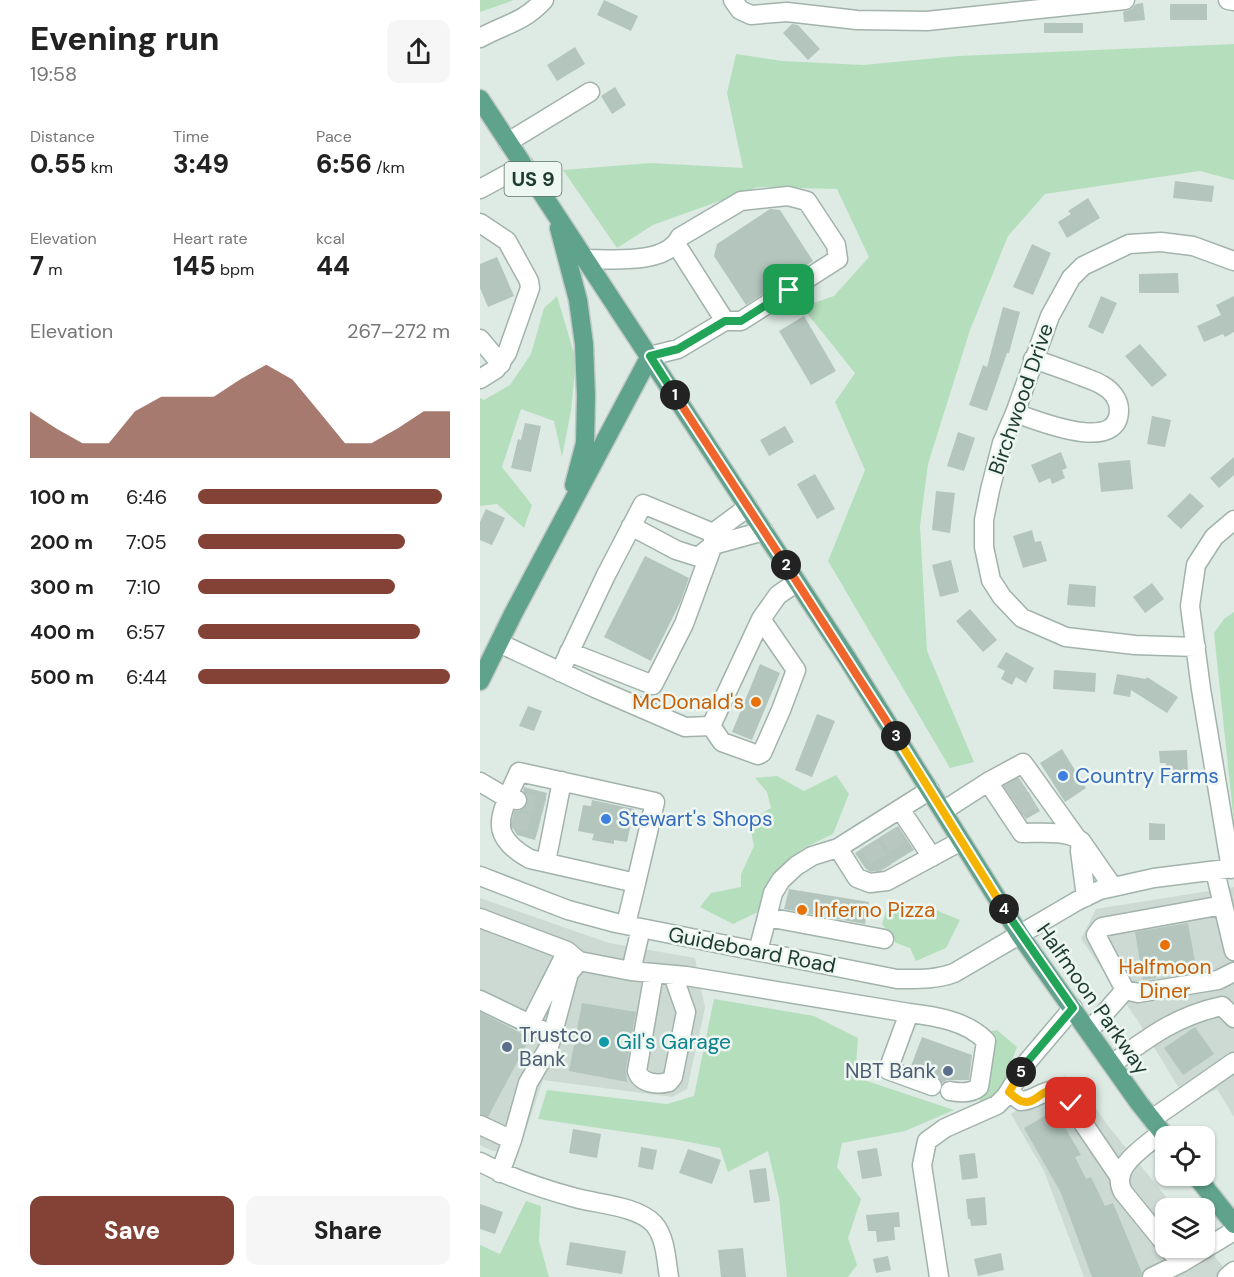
<!DOCTYPE html>
<html lang="en">
<head>
<meta charset="utf-8">
<style>
	:root { --surface:#fff; --page:#f6f6f6; --text:#222; --muted:#767676; --accent:#834235 }
	body { margin:0; font-family:"DM Sans",sans-serif; background:var(--page); color:var(--text); height:100vh; display:flex; flex-direction:column; font-size:22px; white-space:nowrap }
	* { box-sizing:border-box; margin:0 }
	p { font-size:20px; color:var(--muted) }
	.icon { flex:none; width:33px; height:33px; fill:none; stroke:currentColor; stroke-width:2; stroke-linecap:round; stroke-linejoin:round }
	.map { position:relative; flex:1; overflow:hidden }
	.sheet { display:flex; flex-direction:column; background:var(--surface); width:480px }
	.sheet>* { flex:none }
	.fabs { position:absolute; left:675px; top:1126px; display:grid; gap:12px }
	.fabs a { display:grid; place-items:center; width:60px; height:60px; border-radius:12px; background:var(--surface); box-shadow:0 2px 4px #0004; font-size:30px }
	.pin { position:absolute; display:grid; place-items:center; width:51px; height:51px; color:#fff; margin:-26px; border-radius:12px; box-shadow:0 3px 9px #0006 }
	.km { position:absolute; width:30px; height:30px; margin:-15px; border-radius:50%; background:#222; color:#fff; font-size:16px; line-height:30px; text-align:center }
	.round { display:grid; place-items:center; flex:none; width:63px; height:63px; border-radius:12px; background:var(--page) }
	.overview { display:flex; align-items:center; justify-content:space-between; height:102px; padding:0 30px }
	h1 { font-size:33px; font-weight:800; line-height:45px }
	.figures { display:grid; grid-template-columns:repeat(3,1fr); gap:9px; height:102px; padding:6px 30px }
	.figures div { display:grid; align-content:center }
	.figures b { font-size:26px; font-weight:800 }
	.figures small { font-size:16px; font-weight:400 }
	.figures p { font-size:16px }
	.chart { height:168px; padding:12px 30px }
	.chart p { display:flex; justify-content:space-between }
	.chart svg { width:100%; height:108px; margin-top:6px; fill:var(--accent); opacity:.7 }
	.primary-button { display:flex; gap:12px; margin-top:auto; padding:12px 30px }
	.primary-button a { flex:1; height:69px; border-radius:12px; background:var(--accent); color:#fff; font-size:24px; font-weight:800; line-height:69px; text-align:center }
	.primary-button a+a { background:var(--page); color:var(--text) }
	ul { padding:0 30px; list-style:none; font-size:20px }
	li { display:grid; grid-template-columns:96px 72px 1fr; align-items:center; height:45px }
	li i { height:15px; border-radius:8px; background:var(--accent) }
	main { display:flex; flex:1; min-height:0 }
	.map>svg:first-child { display:block }
</style>
</head>
<body>
<main>
<section class="sheet">
<div class="overview"><div><h1>Evening run</h1><p>19:58</p></div><a class="round"><svg class="icon" aria-label="share" viewBox="0 0 24 24"><path d="M12 15V3M7 8l5-5 5 5M5 13v7h14v-7"/></svg></a></div>
<div class="figures">
<div><p>Distance</p><b>0.55<small> km</small></b></div>
<div><p>Time</p><b>3:49</b></div>
<div><p>Pace</p><b>6:56<small> /km</small></b></div>
</div>
<div class="figures">
<div><p>Elevation</p><b>7<small> m</small></b></div>
<div><p>Heart rate</p><b>145<small> bpm</small></b></div>
<div><p>kcal</p><b>44</b></div>
</div>
<div class="chart"><p><span>Elevation</span>267–272 m</p>
<svg viewBox="0 0 160 44" preserveAspectRatio="none"><path d="M0 44V25L10 32L20 38L30 38L40 25L50 19L60 19L70 19L80 12L90 6L100 12L110 25L120 38L130 38L140 32L150 25L160 25V44z"/></svg>
</div>
<ul>
<li><b>100 m</b>6:46<i style="width:97%"></i></li>
<li><b>200 m</b>7:05<i style="width:82%"></i></li>
<li><b>300 m</b>7:10<i style="width:78%"></i></li>
<li><b>400 m</b>6:57<i style="width:88%"></i></li>
<li><b>500 m</b>6:44<i style="width:100%"></i></li>
</ul>
<div class="primary-button"><a>Save</a><a>Share</a></div>
</section>
<div class="map">
<svg width="754" height="1277" viewBox="0 0 754 1277">
	<rect width="100%" height="100%" fill="#deebe4"/>
	<!-- built -->
	<path fill="#ccdad3" d="M754 887V1117L737 1089 708 1103 658 1021 601 939 616 909Z
		M0 898 129 943 215 958 225 1008 207 1089 192 1097 63 1080 38 1153 13 1151 0 1145Z
		M585 1076 598 1083 629 1127 696 1209H686V1248H724L725 1244 751 1277H604L564 1171 531 1114Z"/>
	<!-- green -->
	<path fill="#b5debd" d="M0 0H34L0 12Z
		M754 44V180L720 171 565 194 528 236 490 330 448 464 440 526 447 651 494 762 470 768 348 561 385 470 355 402 375 373 322 307 354 296 389 257 357 189 278 187 173 225 137 248 83 170 171 163 263 168 247 93 256 54 302 61 383 65 478 56Z
		M77 296 96 360 91 411 82 457 74 421 41 409 22 467 52 505 44 528 17 504 0 506V398L4 400 30 385 51 354 64 308Z
		M754 612V823L734 633 744 619Z
		M356 775 369 794 353 834 322 849 299 874 280 911 253 924 220 907 231 893 261 887V874L274 846 270 826 277 816 291 808 287 792 275 778 297 776 324 791Z
		M409 903 446 906 480 920 466 948 436 961 430 948 416 943 402 924Z
		M234 999 334 1016 378 1038 375 1077 474 1110 425 1131 362 1143 357 1167 381 1199 368 1238 377 1265 368 1277H307L299 1198 288 1151 248 1172 240 1148 193 1139 58 1119 67 1090 187 1104 214 1096Z
		M517 1030 537 1047 519 1095 499 1103 508 1072V1032Z
		M46 1201 61 1206 59 1241 69 1277H0V1245L20 1254Z"/>
	<!-- building -->
	<path fill="#b3c5bd" d="M124 0 158 16 151 31 117 15Z
		M663 3 665 20 644 22 643 12 651 9 656 4Z
		M690 4H727V20H690Z
		M564 23H603V33H564Z
		M312 24 318 25 340 49 328 60 303 33Z
		M95 47 105 64 77 81 67 65Z
		M135 87 146 105 132 114 121 96Z
		M695 181 734 186 732 202 693 198Z
		M608 198 620 218 587 238 578 222 591 214 588 211Z
		M290 209 300 210 333 261 266 305 234 256 237 244Z
		M552 244 571 253 553 295 533 287Z
		M17 257 34 296 8 307 0 288V264Z
		M698 273 699 293H659V274Z
		M621 296 637 303 623 334 608 327Z
		M754 296V332L745 337 743 334 724 342 717 326 741 315 736 305Z
		M523 307 540 312 529 353H527L507 411 489 405 503 365 507 367Z
		M324 316 356 371 331 385 299 331Z
		M660 344 687 375 672 387 645 356Z
		M672 416 691 420 685 447 667 444Z
		M45 423 61 426 51 472 31 468 38 439 41 440Z
		M305 426 314 442 289 456 280 440Z
		M478 432 495 438 484 471 467 466Z
		M581 452 587 468 582 470 585 478 572 484 570 478 559 483 551 465Z
		M754 457V475L739 488 730 478Z
		M650 460 653 489 621 492 618 463Z
		M335 474 355 509 337 519 317 484Z
		M456 491 475 493 470 533 452 530Z
		M710 493 724 506 701 529 687 516Z
		M6 509 25 518 12 545 0 540V522Z
		M552 530 555 542 561 541 567 561 543 568 533 536Z
		M165 556 209 578 200 603 171 661 124 637Z
		M471 560 479 592 460 597 452 565Z
		M672 583 684 599 665 613 653 597Z
		M589 584 616 586 615 607 587 605Z
		M490 609 517 640 503 652 476 621Z
		M526 652 554 668 546 683 536 677 532 685 521 679 525 671 517 667Z
		M280 664 300 673 272 740 252 732Z
		M574 670 616 673 615 692 573 689Z
		M637 674 666 679 667 677 698 697 687 713 651 690 650 697 633 694Z
		M48 706 62 711 54 731 39 726Z
		M337 714 355 721 332 777 315 770Z
		M582 749 606 788 585 802 560 763Z
		M707 750 708 774H687L686 763H680L679 751Z
		M539 778 560 811 546 819 524 786Z
		M44 787 67 793 55 840 37 835 32 826 35 811 41 810 48 803 47 796 43 791Z
		M112 800 154 809 147 842 134 840V844L112 840 114 834 98 831 103 805 111 806Z
		M669 823 685 824V840H669Z
		M418 826 434 850 401 870 391 872 386 869 375 853Z
		M309 889 389 902 385 924 304 909Z
		M708 923 715 962 675 968 676 978 663 980 655 932Z
		M102 1003 156 1012 146 1069 147 1082 89 1071Z
		M0 1012 50 1038 8 1117 0 1114Z
		M715 1027 734 1054 703 1075 684 1048Z
		M442 1037 492 1055 489 1080H467L463 1083 456 1075 431 1066Z
		M575 1110 601 1155 595 1157 606 1179 611 1177 625 1206 633 1203 662 1273 661 1277H612L581 1193 544 1128Z
		M93 1129 121 1134 117 1158 89 1153Z
		M161 1147 177 1150 173 1170 158 1167Z
		M397 1148 402 1176 382 1179 377 1151Z
		M208 1149 241 1160 232 1184 199 1173Z
		M495 1153 498 1178 482 1180 479 1155Z
		M286 1168 290 1201 274 1203 269 1170Z
		M505 1197 507 1225 491 1226 490 1219H488L486 1199Z
		M0 1204 23 1212 15 1234 0 1229Z
		M419 1212 420 1227H414L415 1240 397 1242 396 1231H388L386 1215Z
		M90 1242 146 1251 142 1274 86 1265Z
		M263 1248 266 1277H241L238 1250Z
		M521 1253 524 1270 498 1276 494 1259Z
		M408 1256 411 1270 396 1273 393 1259Z"/>
	<g fill="none" stroke-linecap="round" stroke-linejoin="round">
		<!-- minor-tunnel -->
		<path stroke="#b8c8c0" stroke-width="18" stroke-dasharray="18 9" stroke-linecap="butt" d="M528 793 542 783
			M37 800 64 807
			M538 808 553 800
			M32 819 59 826
			M408 832 423 856
			M389 844 404 869"/>
		<defs>
			<path id="minor" d="M253 0 260 10 271 15 307 12 377 20 447 21 645 0
				M748 0 754 1
				M0 38C25 24 43 23 64 0
				M28 142 110 92
				M0 189 44 165
				M0 223 27 241 49 281 50 288 27 353 16 369 0 379
				M106 259C133 259 186 265 200 237L261 201 308 196 327 201 356 245 358 259 261 321H245
				M0 339 21 364
				M170 356 198 349 245 321 196 244
				M535 413C556 420 639 455 639 410 639 399 631 390 622 385 616 381 608 379 601 376 585 370 569 364 553 359
				M151 526 196 550 218 557 233 545 284 531
				M233 533 268 507
				M281 619 316 670 301 710 282 753 278 755 242 742 231 726 281 619 298 595 317 582
				M19 643 115 688 205 727 231 726
				M716 647 655 645 586 637 542 618 522 597 511 580 504 547V520L510 490 522 443 535 413 570 316 591 278 603 266 649 244 681 242 713 246 754 261
				M89 652 173 685 204 624 233 545V533
				M80 672 126 575 163 504 233 533
				M0 782 27 798C25 806 21 814 21 822 19 839 37 852 50 859L156 883 146 924
				M508 782 543 763 596 837
				M37 800 27 798 39 772 175 802 156 883
				M420 809 452 857
				M463 811 508 782 542 833C560 833 587 830 601 841L633 887
				M601 841 600 851 606 897
				M358 848 377 878 390 883 407 881 481 841
				M66 862 82 781
				M751 869 721 689 710 606 716 565 734 537 754 520
				M735 871 754 951
				M0 876 88 910 136 923 417 979C437 979 455 980 474 973L597 901 620 890 674 878 754 868
				M743 905 622 927 616 935 645 990 658 993 738 980 754 972
				M287 917 293 893 301 880 316 866 332 856 358 848 450 790
				M0 918 87 951 99 961
				M278 951 287 917 404 939
				M151 971 161 928
				M174 973 157 1071C161 1084 178 1085 189 1082L193 1077 206 1012 193 975
				M0 1000 60 1029
				M50 1024 87 951
				M609 1031 645 990
				M632 1064C669 1037 696 1016 742 1006L754 1018
				M452 1086 408 1070 429 1013C455 1016 487 1021 506 1041L499 1087C491 1094 480 1093 470 1091
				M529 1092 541 1101C560 1100 566 1083 584 1095L639 1176
				M672 1119 754 1062
				M0 1125 32 1140
				M682 1132C665 1147 629 1167 643 1192L686 1245
				M0 1162C30 1178 63 1189 96 1198 118 1204 158 1206 174 1224 186 1238 186 1260 189 1277
				M20 1173 32 1140 48 1083 69 1047 89 973 99 961 151 971 206 976 429 1013
				M688 1248 701 1263 754 1231
				M459 1277 442 1165 447 1141 465 1128 517 1105 526 1096 548 1061 593 1008
				M672 1277 701 1263
				M747 1277 754 1271"/>
			<path id="major" d="M0 99 367 658 540 935 659 1103 686 1137
				M79 228 98 300 104 344 106 396 105 443 94 485
				M0 681 33 614 170 356
				M716 1176 754 1224"/>
		</defs>
		<!-- minor casing -->
		<use href="#minor" stroke="#a1b3ab" stroke-width="21"/>
		<!-- major casing -->
		<use href="#major" stroke="#c0c8c5" stroke-width="21"/>
		<!-- minor -->
		<use href="#minor" stroke="#fff" stroke-width="18"/>
		<!-- major -->
		<use href="#major" stroke="#5fa38d" stroke-width="18"/>
	</g>
	<g fill="none" stroke-linecap="round" stroke-linejoin="round">
		<defs>
			<path id="split-1" d="M195 395 170 356 198 349 245 321H261L309 290"/>
			<path id="split-2" d="M195 395 306 565"/>
			<path id="split-3" d="M306 565 416 736"/>
			<path id="split-4" d="M416 736 524 909"/>
			<path id="split-5" d="M524 909 593 1008 548 1061 541 1072"/>
			<path id="split-6" d="M541 1072 529 1092C532 1095 537 1099 541 1101 561 1108 564 1072 591 1103"/>
		</defs>
		<!-- split-1 casing -->
		<use href="#split-1" stroke="#fff" stroke-width="12"/>
		<!-- split-2 casing -->
		<use href="#split-2" stroke="#fff" stroke-width="12"/>
		<!-- split-3 casing -->
		<use href="#split-3" stroke="#fff" stroke-width="12"/>
		<!-- split-4 casing -->
		<use href="#split-4" stroke="#fff" stroke-width="12"/>
		<!-- split-5 casing -->
		<use href="#split-5" stroke="#fff" stroke-width="12"/>
		<!-- split-6 casing -->
		<use href="#split-6" stroke="#fff" stroke-width="12"/>
		<!-- split-1 -->
		<use href="#split-1" stroke="#22a559" stroke-width="8"/>
		<!-- split-2 -->
		<use href="#split-2" stroke="#f0652b" stroke-width="8"/>
		<!-- split-3 -->
		<use href="#split-3" stroke="#f0652b" stroke-width="8"/>
		<!-- split-4 -->
		<use href="#split-4" stroke="#f5b400" stroke-width="8"/>
		<!-- split-5 -->
		<use href="#split-5" stroke="#22a559" stroke-width="8"/>
		<!-- split-6 -->
		<use href="#split-6" stroke="#f5b400" stroke-width="8"/>
	</g>
	<!-- markers -->
	<g fill="#e8710a" stroke="#eef7f2" stroke-width="2">
		<circle cx="276" cy="702" r="6"/>
		<circle cx="322" cy="910" r="6"/>
		<circle cx="685" cy="945" r="6"/>
	</g>
	<g fill="#3f7fe0" stroke="#eef7f2" stroke-width="2">
		<circle cx="583" cy="776" r="6"/>
		<circle cx="126" cy="819" r="6"/>
	</g>
	<circle fill="#0f9aa8" stroke="#eef7f2" stroke-width="2" cx="124" cy="1042" r="6"/>
	<g fill="#5c6f8a" stroke="#eef7f2" stroke-width="2">
		<circle cx="27" cy="1047" r="6"/>
		<circle cx="468" cy="1071" r="6"/>
	</g>
	<g text-anchor="middle" dominant-baseline="central" stroke-width="5" stroke-linejoin="round" paint-order="stroke">
		<!-- shield labels -->
		<rect fill="#eef7f2" stroke="#5c736b" stroke-width="1.5" x="24.5" y="162" width="57" height="34" rx="4.5"/>
		<g font-size="20" font-weight="bold" fill="#1e3b31">
			<text x="53" y="179">US 9</text>
		</g>
		<!-- street labels -->
		<g font-size="21" fill="#1e3b31" stroke="#eef7f2">
			<text transform="translate(541 399) rotate(-71)">Birchwood Drive</text>
			<text transform="translate(272 950) rotate(11)">Guideboard Road</text>
			<text transform="translate(613 999) rotate(55)">Halfmoon Parkway</text>
		</g>
		<!-- food labels -->
		<g font-size="21" fill="#c56008" stroke="#eef7f2" text-anchor="end">
			<text x="264" y="702">McDonald's</text>
			<text x="334" y="910" text-anchor="start">Inferno Pizza</text>
			<text x="685" y="967" text-anchor="middle">Halfmoon<tspan x="685" dy="24">Diner</tspan></text>
		</g>
		<!-- shop labels -->
		<g font-size="21" fill="#366cbe" stroke="#eef7f2" text-anchor="start">
			<text x="595" y="776">Country Farms</text>
			<text x="138" y="819">Stewart's Shops</text>
		</g>
		<!-- service labels -->
		<g font-size="21" fill="#4e5e75" stroke="#eef7f2" text-anchor="start">
			<text x="39" y="1035">Trustco<tspan x="39" dy="24">Bank</tspan></text>
			<text x="456" y="1071" text-anchor="end">NBT Bank</text>
		</g>
		<!-- culture labels -->
		<g font-size="21" fill="#0d838f" stroke="#eef7f2" text-anchor="start">
			<text x="136" y="1042">Gil's Garage</text>
		</g>
	</g>
</svg>
<div class="fabs">
<a><svg class="icon" aria-label="locate" viewBox="0 0 24 24"><circle cx="12" cy="12" r="6"/><path d="M12 2v4M12 18v4M2 12h4M18 12h4"/></svg></a>
<a><svg class="icon" aria-label="layers" viewBox="0 0 24 24"><path d="M12 4l9 5-9 5-9-5zM3 14l9 5 9-5"/></svg></a>
</div>
<div class="pin" style="left:309px;top:290px;background:#1e9e55"><svg class="icon" aria-label="arrive" viewBox="0 0 24 24"><path d="M6 21V4h12l-3 4 3 4H6"/></svg></div>
<div class="pin" style="left:591px;top:1103px;background:#d93025"><svg class="icon" aria-label="check" viewBox="0 0 24 24"><path d="M5 12l5 5 9-10"/></svg></div>
<b class="km" style="left:195px;top:395px">1</b>
<b class="km" style="left:306px;top:565px">2</b>
<b class="km" style="left:416px;top:736px">3</b>
<b class="km" style="left:524px;top:909px">4</b>
<b class="km" style="left:541px;top:1072px">5</b>
</div>
</main>
</body>
</html>
